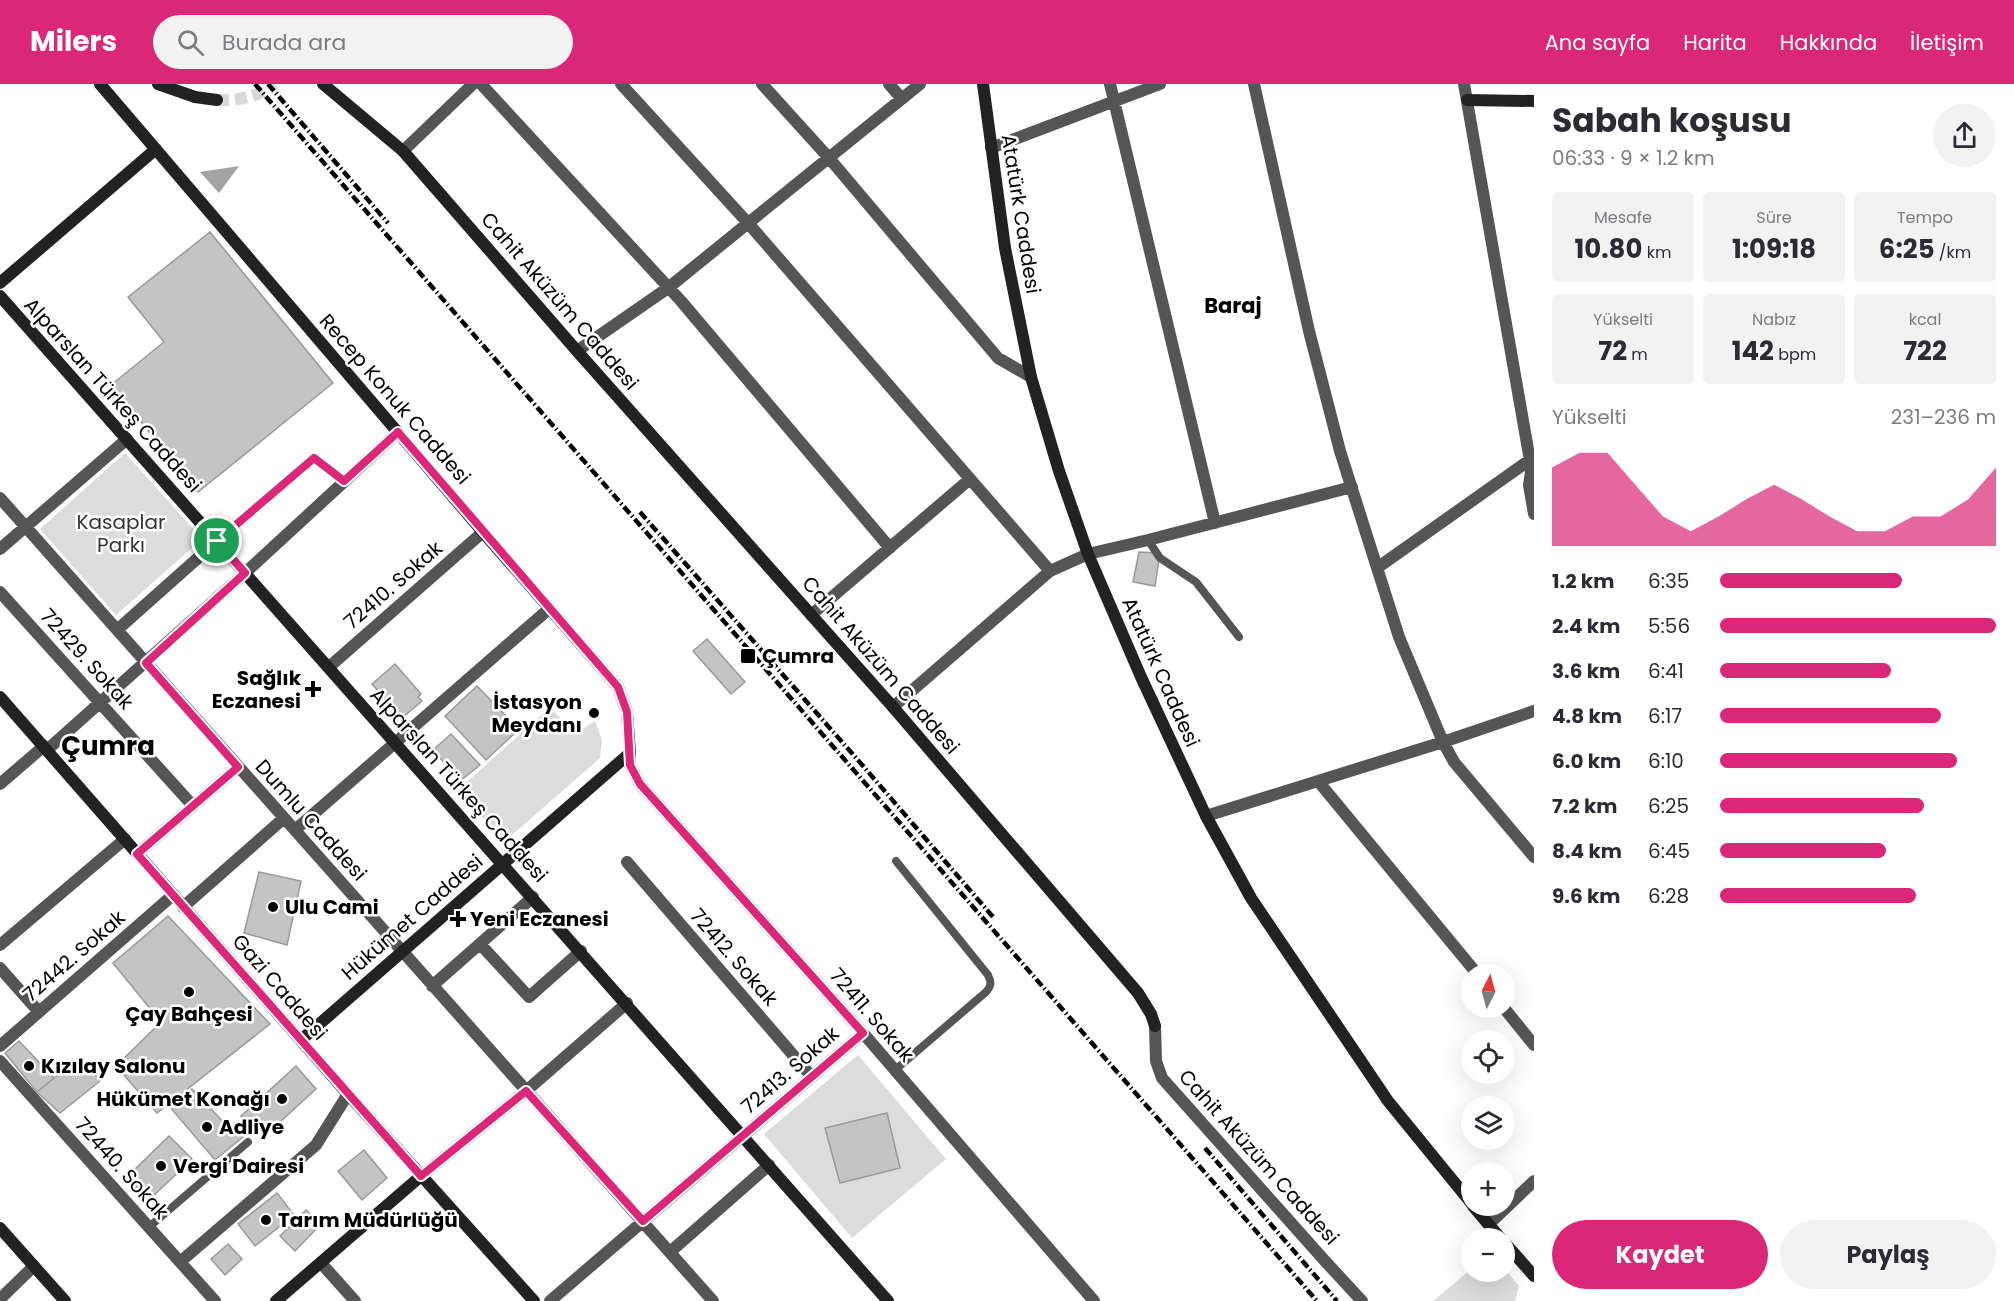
<!DOCTYPE html>
<html lang="tr">
<head>
<meta charset="utf-8">
<style>
	:root { --surface:#fff; --page:#f2f2f3; --text:#2b2b33; --muted:#7c7c81; --accent:#db2777 }
	body { margin:0; font-family:Poppins,sans-serif; background:var(--page); color:var(--text); height:100vh; display:flex; flex-direction:column; font-size:22px; white-space:nowrap }
	* { box-sizing:border-box; margin:0 }
	p { font-size:20px; color:var(--muted) }
	.icon { flex:none; width:33px; height:33px; fill:none; stroke:currentColor; stroke-width:2; stroke-linecap:round; stroke-linejoin:round }
	.map { position:relative; flex:1; overflow:hidden }
	.details { display:flex; flex-direction:column; background:var(--surface); width:480px }
	.details>* { flex:none }
	.needle { width:39px; rotate:6deg }
	.tools { position:absolute; left:1461px; top:880px; display:grid; gap:12px }
	.tools a { display:grid; place-items:center; width:54px; height:54px; border-radius:50%; background:var(--surface); box-shadow:0 6px 24px #0002; font-size:30px }
	.pin { position:absolute; display:grid; place-items:center; width:51px; height:51px; color:#fff; margin:-26px; border:3px solid #fff; border-radius:50%; box-shadow:0 2px 6px #0007 }
	.round { display:grid; place-items:center; flex:none; width:63px; height:63px; border-radius:32px; background:var(--page) }
	.headline { display:flex; align-items:center; justify-content:space-between; height:102px; padding:0 18px }
	h1 { font-size:33px; font-weight:700; line-height:45px }
	.stats { display:grid; grid-template-columns:repeat(3,1fr); gap:9px; height:102px; padding:6px 18px }
	.stats div { display:grid; align-content:center; border-radius:6px; background:var(--page); text-align:center }
	.stats b { font-size:26px; font-weight:700 }
	.stats small { font-size:16px; font-weight:400 }
	.stats p { font-size:16px }
	.chart { height:168px; padding:12px 18px }
	.chart p { display:flex; justify-content:space-between }
	.chart svg { width:100%; height:108px; margin-top:6px; fill:var(--accent); opacity:.7 }
	.button { display:flex; gap:12px; margin-top:auto; padding:12px 18px }
	.button a { flex:1; height:69px; border-radius:36px; background:var(--accent); color:#fff; font-size:24px; font-weight:700; line-height:69px; text-align:center }
	.button a+a { background:var(--page); color:var(--text) }
	ul { padding:0 18px; list-style:none; font-size:20px }
	li { display:grid; grid-template-columns:96px 72px 1fr; align-items:center; height:45px }
	li i { height:15px; border-radius:8px; background:var(--accent) }
	header { display:flex; align-items:center; gap:36px; box-sizing:border-box; height:84px; padding:0 30px; background:var(--accent); color:#fff }
	header strong { font-size:28px }
	nav { display:flex; gap:33px; margin-inline-start:auto; font-size:21px }
	.search { width:420px; height:54px; background:var(--page); display:flex; align-items:center; gap:15px; box-sizing:border-box; padding:0 21px; border-radius:33px; color:var(--muted); font-size:22px }
	main { display:flex; flex:1; min-height:0 }
	.map>svg:first-child { display:block }
</style>
</head>
<body>
<header>
<strong>Milers</strong>
<div class="search"><svg class="icon" aria-label="search" viewBox="0 0 24 24"><circle cx="10" cy="10" r="6"/><path d="M15 15l6 6"/></svg>Burada ara</div>
<nav><a>Ana sayfa</a><a>Harita</a><a>Hakkında</a><a>İletişim</a></nav>
</header>
<main>
<div class="map">
<svg width="1534" height="1217" viewBox="0 0 1534 1217">
	<rect width="100%" height="100%" fill="#fff"/>
	<!-- green -->
	<path fill="#dcdcdc" d="M125 369 202 455 116 531 40 445Z
		M550 623 575 650 595 637 602 656 600 674 504 758 458 706Z
		M858 971 946 1075 852 1154 764 1050Z
		M1471 1185 1472 1188H1504L1505 1185 1519 1202 1515 1217H1433Z"/>
	<!-- water -->
	<path fill="#a3a3a3" d="M239 82 219 109 200 88Z"/>
	<!-- building -->
	<path fill="#c4c4c4" stroke="#999" stroke-width="1.5" d="M210 148 333 299 198 408 111 301 164 258 128 213Z
		M1139 468 1160 469 1155 502 1133 498Z
		M707 555 745 598 731 610 693 567Z
		M395 580 421 610 418 613 422 617 402 634 372 600Z
		M477 602 513 639 517 647 486 676 445 632Z
		M451 650 480 681 460 697 433 666Z
		M259 788 301 797 287 861 244 849Z
		M168 832 270 940 157 1029 116 982 161 938 113 879Z
		M19 957 54 994 37 1008 5 969Z
		M80 973 100 997 60 1029 37 1008Z
		M296 982 316 1005 269 1048 260 1041 253 1047 241 1032Z
		M192 1005 231 1046 240 1039 249 1048 215 1076 169 1022Z
		M887 1029 900 1084 840 1099 825 1044Z
		M169 1052 192 1075 146 1119 133 1106 140 1099 130 1090Z
		M364 1066 387 1094 362 1116 338 1087Z
		M277 1109 294 1131 255 1162 238 1140Z
		M306 1126 321 1140 295 1167 280 1152Z
		M228 1160 242 1175 225 1191 211 1175Z"/>
	<g fill="none" stroke-linecap="round" stroke-linejoin="round">
		<!-- secondary-tunnel -->
		<path stroke="#d9d9d9" stroke-width="12" stroke-dasharray="12 6" stroke-linecap="butt" d="M217 16C239 17 257 13 275 0"/>
		<!-- lane -->
		<path stroke="#555" stroke-width="8" d="M1148 456 1160 474 1196 498 1239 553
			M217 457 314 374 344 397
			M895 986 986 908C991 902 992 899 988 891L896 777
			M149 1143 248 1058"/>
		<!-- street -->
		<path stroke="#555" stroke-width="12" d="M481 0 681 217 890 464
			M621 0 748 139 1050 487
			M762 0 829 74 998 274 1031 293
			M889 0 902 15
			M1110 0 1215 439
			M1254 0 1309 247 1340 367 1399 553 1443 658 1454 678 1534 773
			M1464 0 1529 371 1534 375
			M991 64 1160 0
			M403 67 473 0
			M577 267 668 204 920 0
			M1533 374 1529 401 1534 430
			M0 414 713 1217
			M0 465 127 355
			M1377 484 1534 373
			M0 508 193 722
			M811 531 970 395
			M117 546 217 457
			M329 583 483 448
			M893 623 1050 487 1088 470 1148 456 1352 403
			M47 666 245 489 398 348
			M630 669V681L640 700 863 949 1094 1217
			M1318 697 1478 891
			M0 700 44 662
			M1206 732 1443 658 1534 627
			M295 746 550 524
			M137 770 238 683
			M627 778 812 993
			M183 823 284 734
			M480 860 529 913 581 867
			M0 861 125 755
			M0 884 39 928
			M432 902 533 813
			M1504 924 1534 961
			M1155 942 1156 977 1162 994 1325 1177 1362 1217
			M0 962 173 811
			M0 977 215 1217
			M421 1092 526 1007 627 919
			M1489 1140 1534 1097
			M670 1168 769 1081
			M180 1178 316 1061 348 1010
			M321 1179 355 1217
			M0 1215 34 1182
			M550 1217 863 949"/>
		<!-- secondary -->
		<path stroke="#222" stroke-width="12" d="M100 0 483 448 618 603 627 628 630 669 301 956
			M158 0 195 13 217 16
			M323 0 403 67 577 267 893 623 1138 909 1151 930 1155 942
			M983 0 1005 164 1031 293 1059 387 1088 470 1141 593 1206 732 1251 814 1388 1017 1472 1120
			M1467 16 1534 17
			M0 199 156 65
			M0 212 888 1217
			M0 613 348 1010 534 1217
			M1473 1122 1501 1155
			M0 1144 65 1217
			M1504 1158 1534 1192
			M276 1217 421 1092"/>
		<!-- rail -->
		<path stroke="#000" stroke-width="4.5" stroke-dasharray="9 3 1.5 3" stroke-linecap="butt" d="M255 0 1317 1217
			M268 0 388 139
			M640 428 864 683 993 833
			M1205 1064 1337 1217"/>
	</g>
	<g fill="none" stroke-linecap="round" stroke-linejoin="round">
		<defs>
			<path id="route" d="M398 348 618 603 627 628 630 681 640 700 863 949 643 1137 526 1007 421 1092 137 770 238 683 146 579 245 489 217 457 314 374 344 397Z"/>
		</defs>
		<!-- route casing -->
		<use href="#route" stroke="#fff" stroke-width="12"/>
		<!-- route -->
		<use href="#route" stroke="#db2777" stroke-width="8"/>
	</g>
	<!-- markers -->
	<g fill="#000" stroke="#fff" stroke-width="2">
		<rect x="740" y="564" width="16" height="16" rx="3"/>
		<path d="M310 596h6v6h6v6h-6v6h-6v-6h-6v-6h6z"/>
		<circle cx="594" cy="629" r="6"/>
		<circle cx="273" cy="823" r="6"/>
		<path d="M455 826h6v6h6v6h-6v6h-6v-6h-6v-6h6z"/>
		<circle cx="189" cy="908" r="6"/>
		<circle cx="29" cy="982" r="6"/>
		<circle cx="282" cy="1015" r="6"/>
		<circle cx="207" cy="1043" r="6"/>
		<circle cx="161" cy="1082" r="6"/>
		<circle cx="266" cy="1136" r="6"/>
	</g>
	<g text-anchor="middle" dominant-baseline="central" stroke-width="5" stroke-linejoin="round" paint-order="stroke">
		<!-- street labels -->
		<g font-size="20" fill="#000" stroke="#fff">
			<text transform="translate(1021 130) rotate(81)">Atatürk Caddesi</text>
			<text transform="translate(560 217) rotate(49)">Cahit Aküzüm Caddesi</text>
			<text transform="translate(113 311) rotate(48)">Alparslan Türkeş Caddesi</text>
			<text transform="translate(395 315) rotate(49)">Recep Konuk Caddesi</text>
			<text transform="translate(393 501) rotate(-41)">72410. Sokak</text>
			<text transform="translate(87 575) rotate(48)">72429. Sokak</text>
			<text transform="translate(881 581) rotate(49)">Cahit Aküzüm Caddesi</text>
			<text transform="translate(1161 588) rotate(66)">Atatürk Caddesi</text>
			<text transform="translate(459 701) rotate(48)">Alparslan Türkeş Caddesi</text>
			<text transform="translate(311 736) rotate(48)">Dumlu Caddesi</text>
			<text transform="translate(412 833) rotate(-41)">Hükümet Caddesi</text>
			<text transform="translate(74 872) rotate(-41)">72442. Sokak</text>
			<text transform="translate(734 873) rotate(49)">72412. Sokak</text>
			<text transform="translate(280 903) rotate(49)">Gazi Caddesi</text>
			<text transform="translate(872 931) rotate(49)">72411. Sokak</text>
			<text transform="translate(790 986) rotate(-41)">72413. Sokak</text>
			<text transform="translate(1259 1073) rotate(48)">Cahit Aküzüm Caddesi</text>
			<text transform="translate(122 1084) rotate(48)">72440. Sokak</text>
		</g>
		<!-- park labels -->
		<g font-size="20" fill="#333" stroke="#fff">
			<text x="121" y="438">Kasaplar<tspan x="121" dy="23">Parkı</tspan></text>
		</g>
		<!-- poi labels -->
		<g font-size="20" font-weight="bold" fill="#000" stroke="#fff" text-anchor="start">
			<text x="762" y="572">Çumra</text>
			<text x="301" y="594" text-anchor="end">Sağlık<tspan x="301" dy="23">Eczanesi</tspan></text>
			<text x="582" y="618" text-anchor="end">İstasyon<tspan x="582" dy="23">Meydanı</tspan></text>
			<text x="285" y="823">Ulu Cami</text>
			<text x="470" y="835">Yeni Eczanesi</text>
			<text x="189" y="930" text-anchor="middle">Çay Bahçesi</text>
			<text x="41" y="982">Kızılay Salonu</text>
			<text x="270" y="1015" text-anchor="end">Hükümet Konağı</text>
			<text x="219" y="1043">Adliye</text>
			<text x="173" y="1082">Vergi Dairesi</text>
			<text x="278" y="1136">Tarım Müdürlüğü</text>
		</g>
		<!-- neighbourhood labels -->
		<g font-size="21" font-weight="bold" fill="#000" stroke="#fff">
			<text x="1233" y="221">Baraj</text>
		</g>
		<!-- district labels -->
		<g font-size="26" font-weight="bold" fill="#000" stroke="#fff">
			<text x="108" y="662">Çumra</text>
		</g>
	</g>
</svg>
<div class="tools">
<a><svg class="needle" viewBox="-14 -14 28 28"><path d="M0-13l5 13h-10z" fill="#e53935"/><path d="M0 13l5-13h-10z" fill="#7c7c81"/></svg></a>
<a><svg class="icon" aria-label="locate" viewBox="0 0 24 24"><circle cx="12" cy="12" r="6"/><path d="M12 2v4M12 18v4M2 12h4M18 12h4"/></svg></a>
<a><svg class="icon" aria-label="layers" viewBox="0 0 24 24"><path d="M12 4l9 5-9 5-9-5zM3 14l9 5 9-5"/></svg></a>
<a>+</a>
<a>−</a>
</div>
<div class="pin" style="left:217px;top:457px;background:#1e9e55"><svg class="icon" aria-label="arrive" viewBox="0 0 24 24"><path d="M6 21V4h12l-3 4 3 4H6"/></svg></div>
</div>
<section class="details">
<div class="headline"><div><h1>Sabah koşusu</h1><p>06:33 · 9 × 1.2 km</p></div><a class="round"><svg class="icon" aria-label="share" viewBox="0 0 24 24"><path d="M12 15V3M7 8l5-5 5 5M5 13v7h14v-7"/></svg></a></div>
<div class="stats">
<div><p>Mesafe</p><b>10.80<small> km</small></b></div>
<div><p>Süre</p><b>1:09:18</b></div>
<div><p>Tempo</p><b>6:25<small> /km</small></b></div>
</div>
<div class="stats">
<div><p>Yükselti</p><b>72<small> m</small></b></div>
<div><p>Nabız</p><b>142<small> bpm</small></b></div>
<div><p>kcal</p><b>722</b></div>
</div>
<div class="chart"><p><span>Yükselti</span>231–236 m</p>
<svg viewBox="0 0 160 44" preserveAspectRatio="none"><path d="M0 44V12L10 6L20 6L30 19L40 32L50 38L60 32L70 25L80 19L90 25L100 32L110 38L120 38L130 32L140 32L150 25L160 12V44z"/></svg>
</div>
<ul>
<li><b>1.2 km</b>6:35<i style="width:66%"></i></li>
<li><b>2.4 km</b>5:56<i style="width:100%"></i></li>
<li><b>3.6 km</b>6:41<i style="width:62%"></i></li>
<li><b>4.8 km</b>6:17<i style="width:80%"></i></li>
<li><b>6.0 km</b>6:10<i style="width:86%"></i></li>
<li><b>7.2 km</b>6:25<i style="width:74%"></i></li>
<li><b>8.4 km</b>6:45<i style="width:60%"></i></li>
<li><b>9.6 km</b>6:28<i style="width:71%"></i></li>
</ul>
<div class="button"><a>Kaydet</a><a>Paylaş</a></div>
</section>
</main>
</body>
</html>
